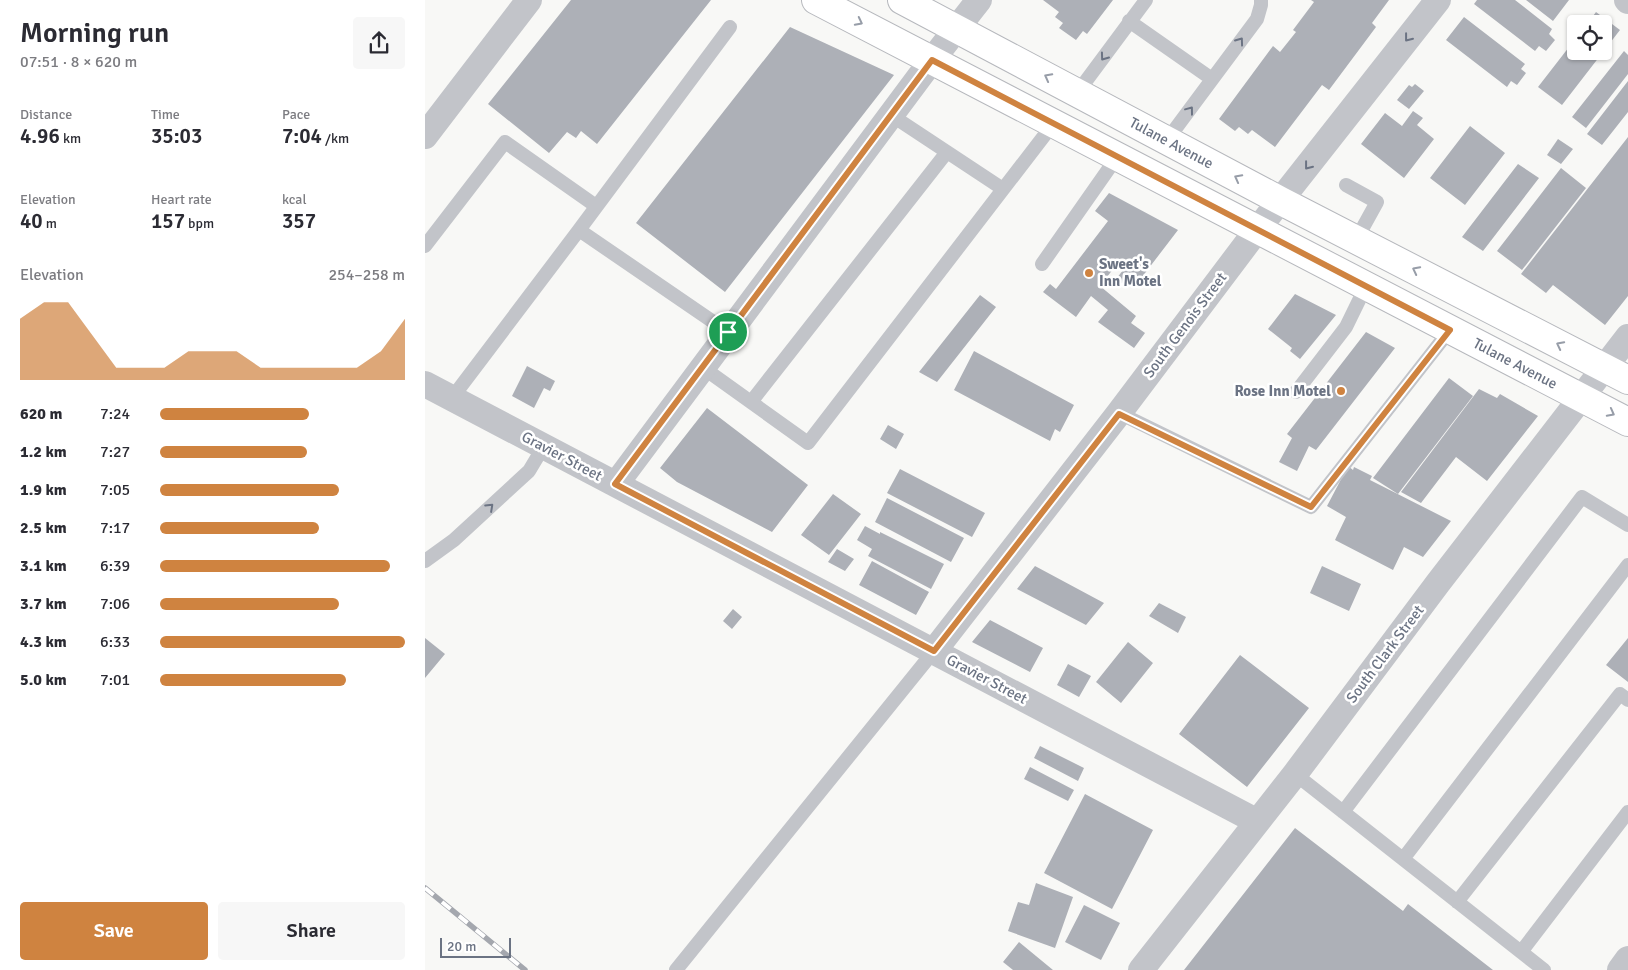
<!DOCTYPE html>
<html lang="en">
<head>
<meta charset="utf-8">
<style>
	:root { --surface:#fff; --page:#f7f7f7; --text:#2b2b33; --muted:#7c7c81; --accent:#cf8340 }
	body { margin:0; font-family:Signika,sans-serif; background:var(--page); color:var(--text); height:100vh; display:flex; flex-direction:column; font-size:19px; white-space:nowrap }
	* { box-sizing:border-box; margin:0 }
	p { font-size:16px; color:var(--muted) }
	.icon { flex:none; width:28px; height:28px; fill:none; stroke:currentColor; stroke-width:2; stroke-linecap:round; stroke-linejoin:round }
	.map { position:relative; flex:1; overflow:hidden }
	.sheet { display:flex; flex-direction:column; background:var(--surface); width:425px }
	.sheet>* { flex:none }
	.fabs { position:absolute; left:1142px; top:15px; display:grid; gap:10px }
	.fabs a { display:grid; place-items:center; width:45px; height:45px; border-radius:5px; background:var(--surface); box-shadow:0 1px 4px #0004; font-size:25px }
	.scale { position:absolute; left:15px; bottom:12px; width:71px; box-sizing:border-box; padding-left:5px; border:2px solid #6b7383; border-top:0; font-size:14px; line-height:18px; white-space:nowrap; color:#6b7383; -webkit-text-stroke:4px #fff; paint-order:stroke }
	.pin { position:absolute; display:grid; place-items:center; width:42px; height:42px; color:#fff; margin:-21px; border:2px solid #fff; border-radius:50%; box-shadow:0 1px 5px #0007 }
	.round { display:grid; place-items:center; flex:none; width:52px; height:52px; border-radius:5px; background:var(--page) }
	.overview { display:flex; align-items:center; justify-content:space-between; height:85px; padding:0 20px }
	h1 { font-size:28px; font-weight:600; line-height:38px }
	.metrics { display:grid; grid-template-columns:repeat(3,1fr); gap:8px; height:85px; padding:5px 20px }
	.metrics div { display:grid; align-content:center }
	.metrics b { font-size:21px; font-weight:600 }
	.metrics small { font-size:14px; font-weight:400 }
	.metrics p { font-size:14px }
	.chart { height:140px; padding:10px 20px }
	.chart p { display:flex; justify-content:space-between }
	.chart svg { width:100%; height:90px; margin-top:5px; fill:var(--accent); opacity:.7 }
	.action { display:flex; gap:10px; margin-top:auto; padding:10px 20px }
	.action a { flex:1; height:58px; border-radius:5px; background:var(--accent); color:#fff; font-size:20px; font-weight:600; line-height:58px; text-align:center }
	.action a+a { background:var(--page); color:var(--text) }
	ul { padding:0 20px; list-style:none; font-size:16px }
	li { display:grid; grid-template-columns:80px 60px 1fr; align-items:center; height:38px }
	li i { height:12px; border-radius:6px; background:var(--accent) }
	main { display:flex; flex:1; min-height:0 }
	.map>svg:first-child { display:block }
</style>
</head>
<body>
<main>
<section class="sheet">
<div class="overview"><div><h1>Morning run</h1><p>07:51 · 8 × 620 m</p></div><a class="round"><svg class="icon" aria-label="share" viewBox="0 0 24 24"><path d="M12 15V3M7 8l5-5 5 5M5 13v7h14v-7"/></svg></a></div>
<div class="metrics">
<div><p>Distance</p><b>4.96<small> km</small></b></div>
<div><p>Time</p><b>35:03</b></div>
<div><p>Pace</p><b>7:04<small> /km</small></b></div>
</div>
<div class="metrics">
<div><p>Elevation</p><b>40<small> m</small></b></div>
<div><p>Heart rate</p><b>157<small> bpm</small></b></div>
<div><p>kcal</p><b>357</b></div>
</div>
<div class="chart"><p><span>Elevation</span>254–258 m</p>
<svg viewBox="0 0 160 44" preserveAspectRatio="none"><path d="M0 44V14L10 6L20 6L30 22L40 38L50 38L60 38L70 30L80 30L90 30L100 38L110 38L120 38L130 38L140 38L150 30L160 14V44z"/></svg>
</div>
<ul>
<li><b>620 m</b>7:24<i style="width:61%"></i></li>
<li><b>1.2 km</b>7:27<i style="width:60%"></i></li>
<li><b>1.9 km</b>7:05<i style="width:73%"></i></li>
<li><b>2.5 km</b>7:17<i style="width:65%"></i></li>
<li><b>3.1 km</b>6:39<i style="width:94%"></i></li>
<li><b>3.7 km</b>7:06<i style="width:73%"></i></li>
<li><b>4.3 km</b>6:33<i style="width:100%"></i></li>
<li><b>5.0 km</b>7:01<i style="width:76%"></i></li>
</ul>
<div class="action"><a>Save</a><a>Share</a></div>
</section>
<div class="map">
<svg width="1203" height="970" viewBox="0 0 1203 970">
	<rect width="100%" height="100%" fill="#f8f8f6"/>
	<!-- building -->
	<path fill="#adb0b7" d="M146 0H286L172 144 156 131 151 138 142 132 124 153 63 104Z
		M618 0H688L662 34 658 31 651 40 634 28 638 23 630 17 634 12Z
		M886 0H964L947 23 951 27 904 90 897 85 850 147 827 130 823 134 814 127 810 131 794 119 848 46 855 52 871 32 868 30 889 2Z
		M1052 0H1090L1127 29 1124 34 1130 40 1121 51 1114 46 1110 51 1049 4Z
		M1101 0H1144L1128 21Z
		M1171 12 1195 30 1137 105 1113 87 1151 38V51H1179V24H1162Z
		M1039 17 1100 64 1096 69 1101 73 1092 85 1086 81 1082 87 1021 40Z
		M365 27 469 75 300 292 211 223Z
		M1199 51 1203 55V74L1161 128 1147 117Z
		M1203 81V112L1177 145 1162 134Z
		M990 84 999 91 984 109 972 100 984 85 987 87Z
		M988 111 998 118 992 125 1009 139 979 178 936 144 960 113 977 126Z
		M1045 126 1080 153 1040 205 1005 178Z
		M1203 137V296L1180 325 1128 285 1121 293 1096 274Z
		M1133 139 1148 149 1136 164 1122 155Z
		M1093 164 1114 178 1058 251 1037 237Z
		M1136 168 1161 188 1097 270 1072 251Z
		M684 193 753 230 714 281 709 278 705 283 701 280 698 284 691 279 699 269 692 264 675 286 711 316 706 323 720 333 709 348 673 322 683 310 666 296 651 317 618 292 625 284 631 289 683 221 670 211Z
		M870 294 911 315 875 359 865 351 867 348 843 329Z
		M555 295 571 307 512 382 494 372Z
		M941 332 970 348 891 450 884 446 872 471 854 462 867 438 862 434Z
		M549 351 649 405 635 432 630 429 625 441 529 390Z
		M102 366 130 381 125 391 119 388 109 408 87 396Z
		M1024 378 1048 396 973 494 948 478Z
		M1054 389 1072 398 1075 394 1113 416 1062 481 1031 457 996 503 976 492Z
		M282 408 383 485 347 532 252 482 235 468Z
		M463 425 479 434 471 449 455 439Z
		M923 466 928 470 929 467 947 476 945 480 1026 521 998 557 979 547 968 570 910 540 921 517 902 506Z
		M475 469 560 513 547 537 462 493Z
		M408 494 436 514 404 555 376 535Z
		M462 498 539 538 526 562 450 522Z
		M440 526 455 534V532L519 564 506 589 443 556 447 549 432 540Z
		M412 549 429 559 420 571 403 562Z
		M447 561 504 592 491 615 434 585Z
		M610 566 679 603 661 625 592 589Z
		M897 566 936 584 924 611 885 593Z
		M734 603 761 617 753 633 724 616Z
		M308 609 317 617 307 629 298 621Z
		M565 620 618 648 605 672 547 642Z
		M0 638 20 654 0 678Z
		M1203 638V682L1181 665Z
		M703 642 728 663 696 703 671 682Z
		M815 655 884 708 822 787 754 734Z
		M643 664 666 676 654 697 632 685Z
		M615 746 659 768 653 781 609 758Z
		M605 767 649 790 643 801 599 779Z
		M660 794 728 830 687 909 619 873Z
		M870 828 978 911 983 904 1068 970H759Z
		M611 883 648 897 630 948 583 931 593 902 604 905Z
		M659 905 695 923 676 960 640 942Z
		M594 942 628 970H588L578 962Z"/>
	<g fill="none" stroke-linecap="round" stroke-linejoin="round">
		<defs>
			<g id="primary">
				<path id="s1" d="M391 0 1203 422"/>
				<path id="s2" d="M477 0 856 201 1203 380"/>
			</g>
		</defs>
		<!-- primary casing -->
		<use href="#primary" stroke="#b6b8bd" stroke-width="30"/>
		<!-- service -->
		<path stroke="#c2c4c9" stroke-width="14" d="M704 21 787 79
			M652 93 721 0
			M466 115 578 189
			M742 140 832 19 836 5V0
			M921 185 952 202 931 240
			M154 230 305 27
			M0 246 80 142 171 206
			M617 264 692 157
			M277 367 383 443 629 123
			M871 392 921 327 941 286
			M27 398 154 230 303 332
			M326 402 522 152
			M694 413 886 507 1025 330
			M0 561 29 540 104 471 119 446
			M870 774 1119 970
			M918 812 1157 497 1203 525
			M978 859 1203 565
			M1032 902 1195 694 1203 700
			M1096 952 1203 812
			M251 970 509 651"/>
		<!-- minor -->
		<path stroke="#c2c4c9" stroke-width="26" d="M1202 0 1203 1
			M0 136 104 0
			M0 384 831 821
			M191 484 507 60 554 0
			M509 651 694 413 832 230 1013 0
			M716 970 870 774 1013 583 1203 337
			M1195 970 1203 959"/>
		<!-- primary -->
		<use href="#primary" stroke="#fff" stroke-width="28"/>
		<defs>
			<path id="rail" d="M0 888 100 970"/>
		</defs>
		<!-- rail casing -->
		<use href="#rail" stroke="#a4a7ae" stroke-width="5.5"/>
		<!-- rail -->
		<use href="#rail" stroke="#fff" stroke-width="4" stroke-dasharray="11" stroke-linecap="butt"/>
	</g>
	<!-- one-way arrows -->
	<defs><path id="oneway-chevron" d="M-2-3.5L2.5 0L-2 3.5" fill="none" stroke-width="1.6" stroke-linecap="round" stroke-linejoin="round" transform="scale(1.25)"/></defs>
	<g stroke="#979da8">
		<use href="#oneway-chevron" transform="translate(434 22) rotate(27)"/>
		<use href="#oneway-chevron" transform="translate(623 77) rotate(-152)"/>
		<use href="#oneway-chevron" transform="translate(813 178) rotate(-152)"/>
		<use href="#oneway-chevron" transform="translate(991 270) rotate(-153)"/>
		<use href="#oneway-chevron" transform="translate(1135 345) rotate(-153)"/>
		<use href="#oneway-chevron" transform="translate(1186 413) rotate(28)"/>
	</g>
	<g stroke="#6b7383">
		<use href="#oneway-chevron" transform="translate(983 38) rotate(128)"/>
		<use href="#oneway-chevron" transform="translate(815 41) rotate(-54)"/>
		<use href="#oneway-chevron" transform="translate(679 57) rotate(126)"/>
		<use href="#oneway-chevron" transform="translate(765 110) rotate(-53)"/>
		<use href="#oneway-chevron" transform="translate(883 166) rotate(128)"/>
		<use href="#oneway-chevron" transform="translate(65 507) rotate(-43)"/>
	</g>
	<g fill="none" stroke-linecap="round" stroke-linejoin="round">
		<defs>
			<path id="route" d="M507 60 1025 330 886 507 694 414 509 651 190 484Z"/>
		</defs>
		<!-- route casing -->
		<use href="#route" stroke="#fff" stroke-width="10"/>
		<!-- route -->
		<use href="#route" stroke="#cf8340" stroke-width="6"/>
	</g>
	<!-- markers -->
	<g fill="#cf8340" stroke="#fff" stroke-width="2">
		<circle cx="664" cy="273" r="5"/>
		<circle cx="916" cy="391" r="5"/>
	</g>
	<g text-anchor="middle" dominant-baseline="central" stroke-width="5" stroke-linejoin="round" paint-order="stroke">
		<!-- street labels -->
		<g font-size="15" fill="#6b7383" stroke="#fff">
			<text stroke="none"><textPath href="#s2" startOffset="305">Tulane Avenue</textPath></text>
			<text transform="translate(760 325) rotate(-53)">South Genois Street</text>
			<text stroke="none"><textPath href="#s1" startOffset="788">Tulane Avenue</textPath></text>
			<text transform="translate(137 456) rotate(28)">Gravier Street</text>
			<text transform="translate(960 654) rotate(-53)">South Clark Street</text>
			<text transform="translate(562 679) rotate(28)">Gravier Street</text>
		</g>
		<!-- poi labels -->
		<g font-size="15" font-weight="bold" fill="#6b7383" stroke="#fff" text-anchor="start">
			<text x="674" y="264">Sweet's<tspan x="674" dy="17">Inn Motel</tspan></text>
			<text x="906" y="391" text-anchor="end">Rose Inn Motel</text>
		</g>
	</g>
</svg>
<div class="fabs">
<a><svg class="icon" aria-label="locate" viewBox="0 0 24 24"><circle cx="12" cy="12" r="6"/><path d="M12 2v4M12 18v4M2 12h4M18 12h4"/></svg></a>
</div>
<div class="scale">20 m</div>
<div class="pin" style="left:303px;top:332px;background:#1e9e55"><svg class="icon" aria-label="arrive" viewBox="0 0 24 24"><path d="M6 21V4h12l-3 4 3 4H6"/></svg></div>
</div>
</main>
</body>
</html>
